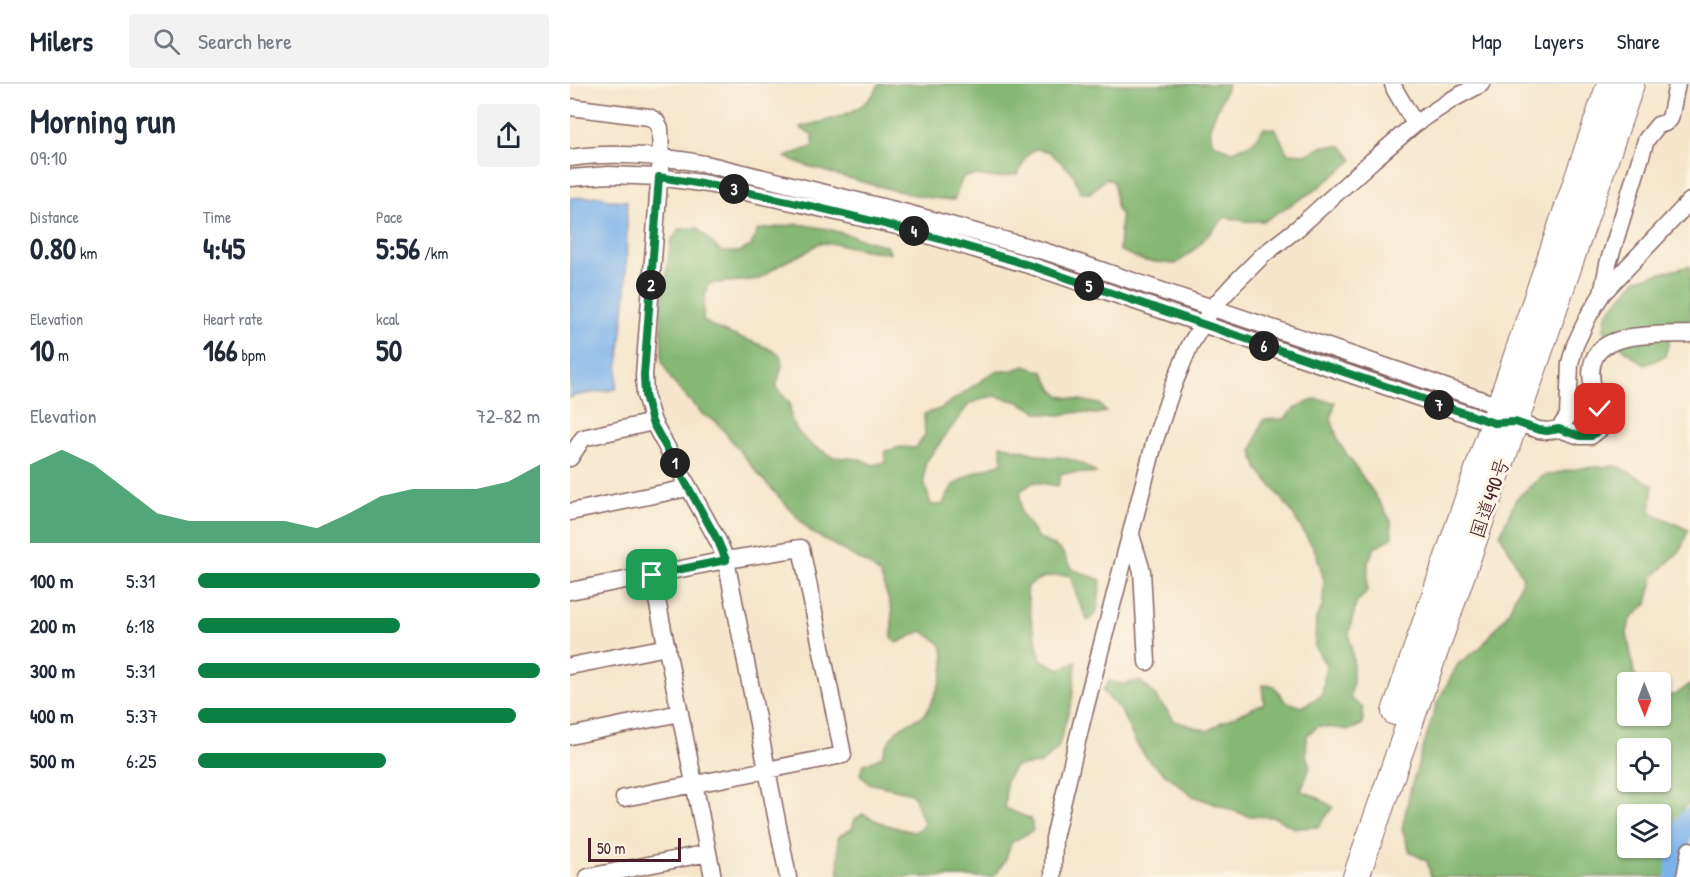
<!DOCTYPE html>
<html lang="en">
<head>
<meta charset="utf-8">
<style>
	:root { --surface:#fff; --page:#f2f2f3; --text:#1f2937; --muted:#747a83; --line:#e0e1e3; --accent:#0b8043 }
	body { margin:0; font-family:"Patrick Hand","Klee One",sans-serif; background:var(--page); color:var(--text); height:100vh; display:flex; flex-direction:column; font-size:22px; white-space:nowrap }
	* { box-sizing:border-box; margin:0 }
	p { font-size:20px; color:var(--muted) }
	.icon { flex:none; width:33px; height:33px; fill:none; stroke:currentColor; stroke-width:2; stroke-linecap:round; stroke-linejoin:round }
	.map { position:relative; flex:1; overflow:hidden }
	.drawer { display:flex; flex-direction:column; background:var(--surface); width:570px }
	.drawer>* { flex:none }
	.needle { width:39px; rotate:179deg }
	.controls { position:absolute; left:1047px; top:588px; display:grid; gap:12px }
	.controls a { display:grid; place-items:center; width:54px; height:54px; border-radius:6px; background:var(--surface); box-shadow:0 2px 4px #0004; font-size:30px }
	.scale { position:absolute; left:18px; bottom:15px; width:93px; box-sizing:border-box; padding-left:6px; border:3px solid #4a1f2b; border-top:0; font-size:16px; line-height:21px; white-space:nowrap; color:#4a1f2b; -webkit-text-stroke:4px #fcf5e5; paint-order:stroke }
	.pin { position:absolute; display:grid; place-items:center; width:51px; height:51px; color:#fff; margin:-26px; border-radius:12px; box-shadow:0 3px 9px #0006 }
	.km { position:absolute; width:30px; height:30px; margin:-15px; border-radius:50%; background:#222; color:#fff; font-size:16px; line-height:30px; text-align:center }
	.round { display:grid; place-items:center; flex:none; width:63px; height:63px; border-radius:6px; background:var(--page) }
	.summary { display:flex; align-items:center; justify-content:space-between; height:102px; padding:0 30px }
	h1 { font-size:33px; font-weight:700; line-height:45px }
	.figures { display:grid; grid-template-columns:repeat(3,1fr); gap:9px; height:102px; padding:6px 30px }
	.figures div { display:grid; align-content:center }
	.figures b { font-size:30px; font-weight:700 }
	.figures small { font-size:16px; font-weight:400 }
	.figures p { font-size:16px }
	.chart { height:168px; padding:12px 30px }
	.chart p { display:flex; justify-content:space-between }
	.chart svg { width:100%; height:108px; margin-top:6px; fill:var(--accent); opacity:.7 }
	ul { padding:0 30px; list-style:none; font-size:20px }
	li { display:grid; grid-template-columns:96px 72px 1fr; align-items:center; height:45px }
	li i { height:15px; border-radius:8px; background:var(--accent) }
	header { display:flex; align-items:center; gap:36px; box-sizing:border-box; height:84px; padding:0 30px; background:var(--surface); border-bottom:2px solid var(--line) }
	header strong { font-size:28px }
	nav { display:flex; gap:33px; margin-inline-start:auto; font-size:21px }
	.search { width:420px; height:54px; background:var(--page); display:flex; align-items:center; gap:15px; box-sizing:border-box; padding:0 21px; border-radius:6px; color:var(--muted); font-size:22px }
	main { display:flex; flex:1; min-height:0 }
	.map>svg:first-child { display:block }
</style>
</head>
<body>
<header>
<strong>Milers</strong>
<div class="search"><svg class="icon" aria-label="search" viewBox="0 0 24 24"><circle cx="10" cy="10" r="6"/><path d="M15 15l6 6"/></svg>Search here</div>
<nav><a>Map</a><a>Layers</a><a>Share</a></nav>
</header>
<main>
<section class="drawer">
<div class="summary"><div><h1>Morning run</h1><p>09:10</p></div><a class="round"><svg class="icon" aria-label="share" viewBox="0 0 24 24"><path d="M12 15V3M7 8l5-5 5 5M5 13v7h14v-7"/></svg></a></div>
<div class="figures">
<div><p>Distance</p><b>0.80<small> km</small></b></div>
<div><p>Time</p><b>4:45</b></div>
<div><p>Pace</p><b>5:56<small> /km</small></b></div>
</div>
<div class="figures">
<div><p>Elevation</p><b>10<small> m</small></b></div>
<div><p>Heart rate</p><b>166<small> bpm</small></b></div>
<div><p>kcal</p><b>50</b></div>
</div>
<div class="chart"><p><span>Elevation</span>72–82 m</p>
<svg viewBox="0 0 160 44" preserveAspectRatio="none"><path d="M0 44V12L10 6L20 12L30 22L40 32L50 35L60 35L70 35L80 35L90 38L100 32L110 25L120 22L130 22L140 22L150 19L160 12V44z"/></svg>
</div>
<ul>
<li><b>100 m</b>5:31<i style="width:100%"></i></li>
<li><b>200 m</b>6:18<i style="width:59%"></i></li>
<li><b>300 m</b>5:31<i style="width:100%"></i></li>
<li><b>400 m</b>5:37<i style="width:93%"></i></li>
<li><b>500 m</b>6:25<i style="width:55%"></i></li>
</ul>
</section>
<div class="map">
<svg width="1120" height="793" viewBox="0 0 1120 793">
	<rect width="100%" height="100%" fill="#fcf5e5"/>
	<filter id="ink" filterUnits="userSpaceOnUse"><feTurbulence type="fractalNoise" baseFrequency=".0167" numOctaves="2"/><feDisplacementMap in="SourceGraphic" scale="12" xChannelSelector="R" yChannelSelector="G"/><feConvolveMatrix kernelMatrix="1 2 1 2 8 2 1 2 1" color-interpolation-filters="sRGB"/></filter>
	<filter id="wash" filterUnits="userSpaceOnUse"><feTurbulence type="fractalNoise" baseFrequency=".008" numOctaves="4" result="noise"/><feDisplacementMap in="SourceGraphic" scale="24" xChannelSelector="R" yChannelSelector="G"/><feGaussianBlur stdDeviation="1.35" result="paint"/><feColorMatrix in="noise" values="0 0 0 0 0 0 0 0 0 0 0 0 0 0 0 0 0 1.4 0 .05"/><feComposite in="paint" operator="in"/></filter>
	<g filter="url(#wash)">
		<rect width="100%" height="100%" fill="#f5e6cb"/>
		<!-- forest -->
		<path fill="#86b874" stroke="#686c50" stroke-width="1.5" fill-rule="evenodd" d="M309 0H658L640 42 642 58 661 68 682 59 694 44 706 45 717 69 738 70 753 62H772L783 76 747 105 694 137H676L655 133 625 165 606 180 574 177 549 166 551 133 546 122 544 98 536 94 520 109H511L502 88 478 67 465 65 456 73 448 90 427 94 407 91 393 93 384 116C354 115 325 106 296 99 268 91 241 85 215 73L244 62 242 50 235 47 230 43C258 36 297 30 309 0Z
			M228 140 258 145 317 162 320 169 295 166 267 160 249 159 238 167 211 180 189 195 138 200 134 218 133 236C156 253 187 255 210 271L212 281 206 304 220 319 221 335 228 348 241 361 263 373 290 375 303 381 315 378V367L331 363 346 364 355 351 354 330 370 325 424 288 443 286 455 282 474 288 481 303 490 312 529 320 536 328 525 330 510 328 489 331 470 329 449 318 425 312 414 314 399 320 355 379 354 398 361 421H372L383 401 403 389 432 379 431 361 478 373C494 371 514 379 526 389H491L488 402 464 398 450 407 451 429 467 453 491 466 498 479 504 486 531 496 527 528 518 537 507 513 500 491C482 492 470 491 456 504L462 540 471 576 490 585 506 578 502 616 488 664 471 680 445 682 436 696 435 724 461 735 463 746 441 759 435 777 423 793H269L268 753 282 745 285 735 293 730C310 740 326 745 345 748L355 740 349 729 345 714 338 708 298 699 290 690 293 681 312 672C324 644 329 643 355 631 364 613 385 576 368 558 364 554 357 550 352 547L327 559 322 555V526L310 490 299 481 241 448 189 391 146 337 133 331 102 297 92 277 91 228 101 157 110 145 127 144 151 168H169L181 162 188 146Z
			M1120 182V247H1102L1095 272 1075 281 1057 268 1034 247 1036 230 1067 195Z
			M746 315 765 318 761 335 769 359 803 408 821 437 822 454 805 463 798 478 797 507 786 520 779 549 783 576V598L780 614 793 624V640L780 646 749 642 737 651 736 671 740 683 731 707 745 712 763 723 748 743 724 744 704 733 678 732 623 712 579 677 566 659 551 627 533 607 539 597 552 600 570 597 581 607 605 637 638 647 650 639 694 619 692 601 704 602 715 617 732 623 752 611 756 581 745 563 746 534 753 522 754 496 746 468 719 424 687 384 682 367 693 336 714 335 725 324Z
			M1047 382 1083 401 1080 428 1118 446 1111 466 1084 492 1077 519 1060 536 1057 549 1064 589 1070 598H1058V632H1090L1091 610 1105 611 1120 600V720L1113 723 1103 757 1097 793H861L857 777 840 768 832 745 841 703 867 619 888 580 912 562 938 529 953 494 942 471 930 451 946 415 972 392 1011 384ZM1058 664H1090V698H1058ZM1058 730H1090V764H1058Z"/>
		<!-- water -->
		<path fill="#7db3ec" stroke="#64698c" stroke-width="1.5" d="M31 112 39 116 57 117 56 208 46 305 3 312 0 314V114Z"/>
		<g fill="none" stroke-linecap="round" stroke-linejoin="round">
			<!-- river -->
			<path stroke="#7db3ec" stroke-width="22" d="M1106 793C1108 774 1107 749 1120 734"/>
		</g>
	</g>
	<g filter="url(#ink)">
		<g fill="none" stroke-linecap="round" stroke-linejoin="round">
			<defs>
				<path id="minor" d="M823 0 825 6 845 40
					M0 23 79 33 86 37 90 44 91 73 74 291 75 311 83 338 148 457 156 476 218 793
					M0 74C47 67 94 72 140 81L337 129 477 168 835 289 929 322 936 329
					M0 94 39 91 89 93 138 100 236 121 327 142 465 183 923 339 945 338 969 346 977 347 989 345 1010 352H1021L1030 345C1034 328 1026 321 1023 305 1021 296 1020 282 1025 273 1037 247 1095 251 1120 250
					M1032 210 1038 180 1076 56 1088 41 1095 39 1100 35 1107 0
					M989 345 998 332 1000 279 1005 261 1019 231 1032 210 1120 117
					M0 374 13 354 83 338
					M0 428 118 404
					M561 451 572 487 577 578
					M82 491 143 793
					M0 507 156 476 231 464 273 671 54 714
					M0 582 97 563
					M0 652 110 629
					M18 793 138 769
					M483 793 484 754 512 637 585 356 603 302 620 261 643 223 665 199 693 171 728 144 803 76 845 40 881 16 911 0
					M1115 793 1120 766"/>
				<path id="highway" d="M825 628 1040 0
					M786 793 945 338 1061 0"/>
			</defs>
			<!-- minor casing -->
			<use href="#minor" stroke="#866563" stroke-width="19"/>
			<!-- highway casing -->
			<use href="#highway" stroke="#866563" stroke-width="28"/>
			<!-- minor -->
			<use href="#minor" stroke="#fff" stroke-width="16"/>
			<!-- highway -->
			<use href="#highway" stroke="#fff" stroke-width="26"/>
		</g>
	</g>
	<g fill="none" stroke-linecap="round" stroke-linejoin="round" filter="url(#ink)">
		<defs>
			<path id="route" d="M82 491 156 476 148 457 82 338 75 311 74 291 89 93C217 112 342 145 465 183L924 339 945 338 969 346 977 347 989 345 1010 352H1021L1030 345 1032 336 1030 325"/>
		</defs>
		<!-- route casing -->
		<use href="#route" stroke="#fff" stroke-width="12"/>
		<!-- route -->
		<use href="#route" stroke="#0b8043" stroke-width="8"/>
	</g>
	<g text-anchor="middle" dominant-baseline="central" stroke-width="6" stroke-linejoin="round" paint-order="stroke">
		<!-- street labels -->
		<g font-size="20" fill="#4a1f2b" stroke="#fcf5e5">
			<text transform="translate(919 414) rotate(-71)">国道490号</text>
		</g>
	</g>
</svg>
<div class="controls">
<a><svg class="needle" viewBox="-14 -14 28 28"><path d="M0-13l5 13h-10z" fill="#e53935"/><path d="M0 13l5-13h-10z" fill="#747a83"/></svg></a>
<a><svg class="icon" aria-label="locate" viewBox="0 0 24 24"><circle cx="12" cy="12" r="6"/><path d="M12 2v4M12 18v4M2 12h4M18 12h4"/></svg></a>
<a><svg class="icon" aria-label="layers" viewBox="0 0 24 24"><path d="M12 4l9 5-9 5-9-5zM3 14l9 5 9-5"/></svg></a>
</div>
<div class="scale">50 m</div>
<div class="pin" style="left:82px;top:491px;background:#1e9e55"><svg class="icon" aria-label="arrive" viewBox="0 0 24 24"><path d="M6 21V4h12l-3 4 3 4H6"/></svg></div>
<div class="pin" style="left:1030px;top:325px;background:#d93025"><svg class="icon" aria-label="check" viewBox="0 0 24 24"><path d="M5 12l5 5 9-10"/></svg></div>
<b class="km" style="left:105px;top:379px">1</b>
<b class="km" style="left:81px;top:201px">2</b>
<b class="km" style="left:164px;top:105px">3</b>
<b class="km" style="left:344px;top:147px">4</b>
<b class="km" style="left:519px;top:202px">5</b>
<b class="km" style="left:694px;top:262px">6</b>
<b class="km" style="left:869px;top:321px">7</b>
</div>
</main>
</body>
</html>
